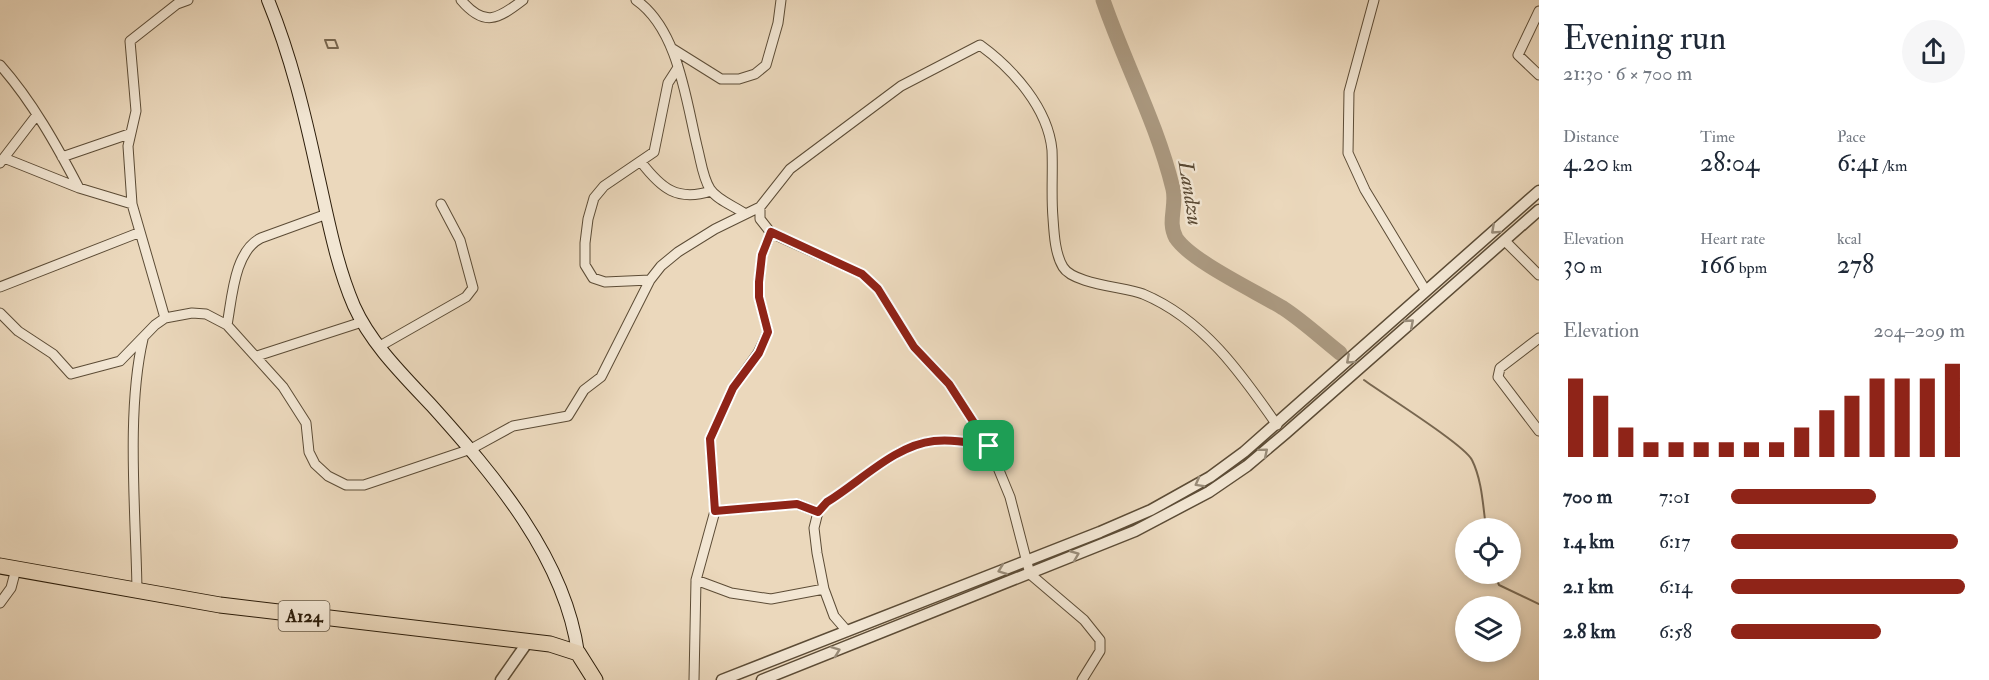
<!DOCTYPE html>
<html lang="en">
<head>
<meta charset="utf-8">
<style>
	:root { --surface:#fff; --page:#f6f6f7; --text:#1f2937; --muted:#747a83; --accent:#8f2418 }
	body { margin:0; font-family:"IM FELL Double Pica",serif; background:var(--page); color:var(--text); height:100vh; display:flex; flex-direction:column; font-size:22px; white-space:nowrap }
	* { box-sizing:border-box; margin:0 }
	p { font-size:20px; color:var(--muted) }
	.icon { flex:none; width:33px; height:33px; fill:none; stroke:currentColor; stroke-width:2; stroke-linecap:round; stroke-linejoin:round }
	.map { position:relative; flex:1; overflow:hidden }
	.panel { display:flex; flex-direction:column; background:var(--surface); width:450px }
	.panel>* { flex:none }
	.tools { position:absolute; left:1455px; top:518px; display:grid; gap:12px }
	.tools a { display:grid; place-items:center; width:66px; height:66px; border-radius:50%; background:var(--surface); box-shadow:0 3px 9px #0003; font-size:30px }
	.pin { position:absolute; display:grid; place-items:center; width:51px; height:51px; color:#fff; margin:-26px; border-radius:12px; box-shadow:0 3px 9px #0006 }
	.round { display:grid; place-items:center; flex:none; width:63px; height:63px; border-radius:32px; background:var(--page) }
	.summary { display:flex; align-items:center; justify-content:space-between; height:102px; padding:0 24px }
	h1 { font-size:33px; font-weight:600; line-height:45px }
	.stats { display:grid; grid-template-columns:repeat(3,1fr); gap:9px; height:102px; padding:6px 24px }
	.stats div { display:grid; align-content:center }
	.stats b { font-size:26px; font-weight:600 }
	.stats small { font-size:16px; font-weight:400 }
	.stats p { font-size:16px }
	.chart { height:168px; padding:12px 24px }
	.chart p { display:flex; justify-content:space-between }
	.chart svg { width:100%; height:108px; margin-top:6px; stroke:var(--accent); stroke-width:6 }
	ul { padding:0 24px; list-style:none; font-size:20px }
	li { display:grid; grid-template-columns:96px 72px 1fr; align-items:center; height:45px }
	li i { height:15px; border-radius:8px; background:var(--accent) }
	main { display:flex; flex:1; min-height:0 }
	.map>svg:first-child { display:block }
</style>
</head>
<body>
<main>
<div class="map">
<svg width="1539" height="680" viewBox="0 0 1539 680">
	<rect width="100%" height="100%" fill="#ebd8bc"/>
	<filter id="stains"><feTurbulence type="fractalNoise" baseFrequency=".00333" numOctaves="4"/><feColorMatrix values="0 0 0 0 .2 0 0 0 0 .09 0 0 0 0 .02 0 0 0 .5 -.17"/></filter>
	<radialGradient id="worn" r=".72"><stop offset=".6" stop-color="#630" stop-opacity="0"/><stop offset="1" stop-color="#630" stop-opacity=".3"/></radialGradient>
	<g fill="none" stroke-linecap="round" stroke-linejoin="round">
		<!-- stream -->
		<path stroke="#786750" stroke-width="2" d="M325 40H335L338 48H328Z
			M1364 380C1383 394 1465 445 1472 460 1482 480 1483 506 1486 528
			M1494 573 1499 585 1539 604"/>
		<!-- river -->
		<path stroke="#aa987f" stroke-width="15" d="M1103 0C1125 64 1157 123 1173 189 1177 206 1167 222 1176 238 1191 261 1257 292 1283 308 1303 321 1321 338 1340 353"/>
		<defs>
			<path id="minor" d="M461 0C484 27 497 20 523 0
				M636 0C679 30 686 102 698 150 701 162 703 178 710 189 717 200 734 206 744 213
				M1374 0 1349 92 1348 153 1365 190 1426 291
				M1539 11 1518 55 1539 75
				M673 49 721 79H739L755 74 766 65 778 23 781 0
				M0 65C32 101 57 146 79 188
				M62 157 129 134
				M4 158 79 188 132 204
				M641 162C661 188 677 202 711 191
				M0 163 36 116
				M760 207V219L771 233 862 274 878 289 914 347 949 384 989 446 1010 497 1030 574 1084 620 1100 640V651L1082 680
				M771 233 762 255 759 282V297L768 332 758 353 733 388 710 439 715 511 696 580 731 593 771 599 824 589
				M1505 241 1539 275
				M650 280 605 282 593 278 585 265V243L588 219 594 198 604 186 654 152 668 83 677 69
				M0 287 138 233
				M0 313 18 331 53 354 71 374 120 361 155 325 165 318 192 313 206 314 227 325 283 387 306 423 309 452 315 464 328 476 346 485H364L471 449 513 426 568 416 584 390 601 377 650 280 661 266 678 252 715 229 760 207 790 169 901 86 980 45C1013 69 1048 108 1052 150 1053 173 1051 196 1053 218 1054 233 1055 254 1063 267 1073 284 1124 287 1143 294 1203 319 1241 373 1277 425
				M165 318 132 204 128 146 136 111 130 41 177 4 188 0
				M227 325C232 299 234 251 261 238L327 214
				M1539 338 1500 368 1498 377 1539 431
				M380 346 466 297 473 288 460 240 441 204
				M257 356 362 322
				M715 511 797 504 818 512
				M137 591C136 514 126 412 143 339
				M0 603 11 588 16 569
				M847 631 834 616 824 589 817 553 814 528 818 512 827 502C860 482 895 445 934 441 953 439 971 443 989 446
				M694 680 696 580"/>
			<path id="tertiary" d="M501 680 527 643
				M722 680 1100 532 1151 510 1210 477 1244 452 1539 191
				M762 680 1135 531 1209 492 1247 466 1286 433 1539 210"/>
			<path id="secondary" d="M268 0C291 56 305 115 318 175 328 219 336 264 354 306 371 344 404 376 432 406 494 475 565 558 578 653"/>
			<path id="trunk" d="M0 566 220 605 550 644 578 653 595 680"/>
		</defs>
		<!-- minor casing -->
		<use href="#minor" stroke="#5c4c36" stroke-width="11"/>
		<!-- tertiary casing -->
		<use href="#tertiary" stroke="#5c4c36" stroke-width="13"/>
		<!-- secondary casing -->
		<use href="#secondary" stroke="#2c1d0a" stroke-width="14"/>
		<!-- trunk casing -->
		<use href="#trunk" stroke="#2c1d0a" stroke-width="17"/>
		<!-- minor -->
		<use href="#minor" stroke="#f2e6d3" stroke-width="9"/>
		<!-- tertiary -->
		<use href="#tertiary" stroke="#f2e6d3" stroke-width="10"/>
		<!-- secondary -->
		<use href="#secondary" stroke="#f2e6d3" stroke-width="12"/>
		<!-- trunk -->
		<use href="#trunk" stroke="#ebd8bc" stroke-width="15"/>
	</g>
	<!-- one-way arrows -->
	<defs><path id="oneway-chevron" d="M-2-3.5L2.5 0L-2 3.5" fill="none" stroke-width="1.6" stroke-linecap="round" stroke-linejoin="round" transform="scale(1.5)"/></defs>
	<g stroke="#998c79">
		<use href="#oneway-chevron" transform="translate(1495 230) rotate(138)"/>
		<use href="#oneway-chevron" transform="translate(1410 323) rotate(-41)"/>
		<use href="#oneway-chevron" transform="translate(1350 360) rotate(138)"/>
		<use href="#oneway-chevron" transform="translate(1264 452) rotate(-40)"/>
		<use href="#oneway-chevron" transform="translate(1199 483) rotate(151)"/>
		<use href="#oneway-chevron" transform="translate(1075 555) rotate(-22)"/>
		<use href="#oneway-chevron" transform="translate(1002 570) rotate(159)"/>
		<use href="#oneway-chevron" transform="translate(836 651) rotate(-21)"/>
	</g>
	<g fill="none" stroke-linecap="round" stroke-linejoin="round">
		<defs>
			<path id="route" d="M771 232 862 274 878 289 914 347 949 384 989 446C971 443 953 439 934 441 895 445 860 482 827 502L818 512 797 504 715 511 710 439 733 388 759 353 768 332 759 297V282L762 255Z"/>
		</defs>
		<!-- route casing -->
		<use href="#route" stroke="#fff" stroke-width="12"/>
		<!-- route -->
		<use href="#route" stroke="#8f2418" stroke-width="8"/>
	</g>
	<g text-anchor="middle" dominant-baseline="central" stroke-width="5" stroke-linejoin="round" paint-order="stroke">
		<!-- shield labels -->
		<rect fill="#f2e6d3" stroke="#675946" stroke-width="1.5" x="278.5" y="601" width="51" height="30" rx="4.5"/>
		<g font-size="18" font-weight="bold" fill="#2c1d0a">
			<text x="304" y="616">A124</text>
		</g>
		<!-- water labels -->
		<g font-size="21" font-style="italic" fill="#584833" stroke="#f2e6d3">
			<text transform="translate(1190 193) rotate(81)">Landzu</text>
		</g>
	</g>
	<rect width="100%" height="100%" filter="url(#stains)"/>
	<rect width="100%" height="100%" fill="url(#worn)"/>
</svg>
<div class="tools">
<a><svg class="icon" aria-label="locate" viewBox="0 0 24 24"><circle cx="12" cy="12" r="6"/><path d="M12 2v4M12 18v4M2 12h4M18 12h4"/></svg></a>
<a><svg class="icon" aria-label="layers" viewBox="0 0 24 24"><path d="M12 4l9 5-9 5-9-5zM3 14l9 5 9-5"/></svg></a>
</div>
<div class="pin" style="left:989px;top:446px;background:#1e9e55"><svg class="icon" aria-label="arrive" viewBox="0 0 24 24"><path d="M6 21V4h12l-3 4 3 4H6"/></svg></div>
</div>
<section class="panel">
<div class="summary"><div><h1>Evening run</h1><p>21:30 · 6 × 700 m</p></div><a class="round"><svg class="icon" aria-label="share" viewBox="0 0 24 24"><path d="M12 15V3M7 8l5-5 5 5M5 13v7h14v-7"/></svg></a></div>
<div class="stats">
<div><p>Distance</p><b>4.20<small> km</small></b></div>
<div><p>Time</p><b>28:04</b></div>
<div><p>Pace</p><b>6:41<small> /km</small></b></div>
</div>
<div class="stats">
<div><p>Elevation</p><b>30<small> m</small></b></div>
<div><p>Heart rate</p><b>166<small> bpm</small></b></div>
<div><p>kcal</p><b>278</b></div>
</div>
<div class="chart"><p><span>Elevation</span>204–209 m</p>
<svg viewBox="0 0 160 44" preserveAspectRatio="none"><path d="M5 44V12M15 44V19M25 44V32M35 44V38M45 44V38M55 44V38M65 44V38M75 44V38M85 44V38M95 44V32M105 44V25M115 44V19M125 44V12M135 44V12M145 44V12M155 44V6"/></svg>
</div>
<ul>
<li><b>700 m</b>7:01<i style="width:62%"></i></li>
<li><b>1.4 km</b>6:17<i style="width:97%"></i></li>
<li><b>2.1 km</b>6:14<i style="width:100%"></i></li>
<li><b>2.8 km</b>6:58<i style="width:64%"></i></li>
</ul>
</section>
</main>
</body>
</html>
